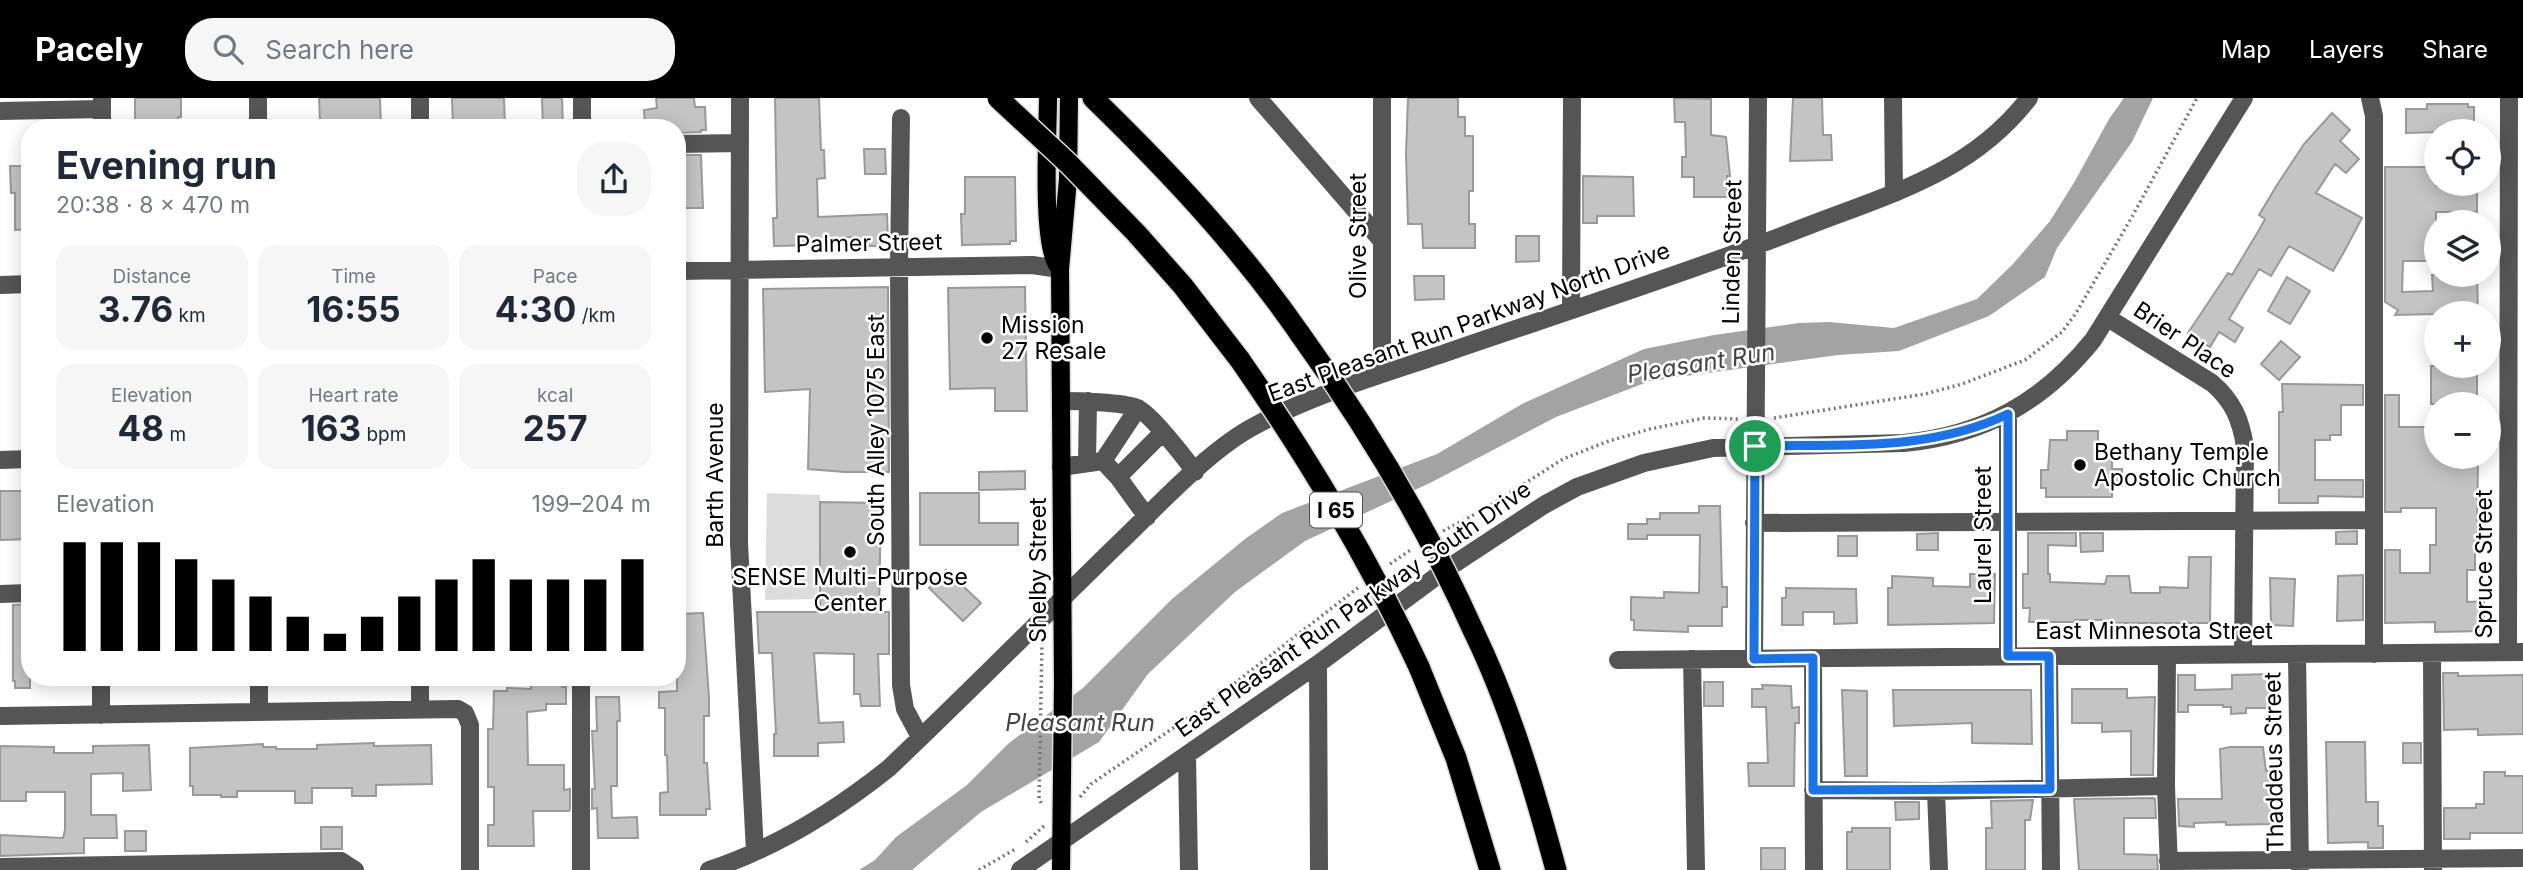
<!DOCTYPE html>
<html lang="en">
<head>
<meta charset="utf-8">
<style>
	:root { --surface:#fff; --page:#f6f6f7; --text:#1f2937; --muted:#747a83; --accent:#000 }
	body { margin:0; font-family:Inter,sans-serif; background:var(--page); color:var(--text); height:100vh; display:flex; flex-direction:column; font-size:26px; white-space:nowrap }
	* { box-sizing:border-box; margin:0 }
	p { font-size:23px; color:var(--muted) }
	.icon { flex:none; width:38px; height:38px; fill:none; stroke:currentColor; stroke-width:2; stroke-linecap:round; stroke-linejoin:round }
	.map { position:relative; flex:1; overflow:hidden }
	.drawer { position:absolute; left:21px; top:21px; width:665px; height:567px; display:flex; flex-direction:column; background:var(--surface); border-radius:28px; box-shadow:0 4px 18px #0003 }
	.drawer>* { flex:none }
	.controls { position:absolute; left:2424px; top:21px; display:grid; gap:14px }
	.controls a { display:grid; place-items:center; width:77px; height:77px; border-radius:50%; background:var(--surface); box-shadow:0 4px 18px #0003; font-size:35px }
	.pin { position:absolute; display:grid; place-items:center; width:60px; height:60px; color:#fff; margin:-30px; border:4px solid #fff; border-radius:50%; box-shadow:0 2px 7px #0007 }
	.round { display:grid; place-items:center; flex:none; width:74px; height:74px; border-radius:28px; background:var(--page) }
	.summary { display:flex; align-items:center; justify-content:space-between; height:119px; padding:0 35px }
	h1 { font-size:38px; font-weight:700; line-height:52px }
	.stats { display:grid; grid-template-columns:repeat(3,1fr); gap:10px; height:119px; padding:7px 35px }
	.stats div { display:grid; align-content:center; border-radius:18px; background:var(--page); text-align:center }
	.stats b { font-size:35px; font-weight:700 }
	.stats small { font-size:19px; font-weight:400 }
	.stats p { font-size:19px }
	.chart { height:196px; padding:14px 35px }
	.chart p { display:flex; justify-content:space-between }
	.chart svg { width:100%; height:126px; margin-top:7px; stroke:var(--accent); stroke-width:6 }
	header { display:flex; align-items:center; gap:42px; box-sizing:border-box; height:98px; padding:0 35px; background:var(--accent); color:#fff }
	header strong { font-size:33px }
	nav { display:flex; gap:38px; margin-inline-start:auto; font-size:24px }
	.search { width:490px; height:63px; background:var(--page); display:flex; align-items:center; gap:18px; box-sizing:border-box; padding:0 24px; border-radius:28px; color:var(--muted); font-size:26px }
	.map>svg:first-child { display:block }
</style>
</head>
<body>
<header>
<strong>Pacely</strong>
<div class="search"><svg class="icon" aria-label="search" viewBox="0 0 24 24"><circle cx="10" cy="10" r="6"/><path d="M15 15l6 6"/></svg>Search here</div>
<nav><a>Map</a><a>Layers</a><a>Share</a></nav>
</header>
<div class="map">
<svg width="2523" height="772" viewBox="0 0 2523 772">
	<rect width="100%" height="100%" fill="#fff"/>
	<!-- green -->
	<path fill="#dcdcdc" d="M767 395 820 397 818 501 765 502Z"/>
	<!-- water -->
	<path fill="#a3a3a3" d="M2124 0H2153L2132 44 2057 150 2045 179 1989 218 1899 253 1838 257 1650 283 1556 319 1432 384 1305 443 1235 494 1148 576 1099 644 981 714 912 772H859L875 762 896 739 967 687 1009 645 1083 590 1172 501 1245 441 1282 415 1437 356 1522 306 1644 251 1714 237 1799 225 1829 224 1894 230 1977 201 2013 166 2050 123 2075 83 2109 21Z"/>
	<!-- building -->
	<path fill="#c4c4c4" stroke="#999" stroke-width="2" d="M135 0H181V19H178V30H135Z
		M319 0H380L381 30H331V23H320Z
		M452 0H504L505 30H453Z
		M542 0H562L563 30H543Z
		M656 0H694L695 9H705L706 32H701V34L677 35V30H645L644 12 657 10Z
		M775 0H819L821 52H824L825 80 817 81 818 119 887 116 888 143H881V148H858V139L824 140V147L774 148 773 120H777Z
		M1408 0H1458V19H1465V38H1473V93H1469V126H1475V150H1423L1422 126H1408L1406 56Z
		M1674 0 1711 1V37L1726 39 1730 78H1727V99H1694V79H1682V59H1686L1685 24H1675Z
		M1793 0H1822L1823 37H1831L1832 62 1790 63Z
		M2427 6H2468V9H2474V33L2406 35V11H2427Z
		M2332 15 2350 32 2340 43 2359 61 2346 75 2335 66 2316 95 2362 120 2344 154 2333 173 2289 148 2271 178 2259 171 2229 221 2243 230 2235 244 2219 234 2210 249 2188 235 2228 175 2232 177 2259 132 2265 121 2259 117 2277 87 2304 46Z
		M864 51H885L886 76H865Z
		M677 57H701L703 110H677Z
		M10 68H30V131L15 132V95H11Z
		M2385 69H2436V88H2477V114H2436V163H2403L2402 194 2433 193 2432 177H2477L2478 215 2395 217 2398 212 2385 204Z
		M1583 78 1633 79 1634 118H1597V125H1583Z
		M965 79H1015L1016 143H1010V146L962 147 961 116H965Z
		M1516 138H1539V163L1516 164Z
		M1414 178H1444V201L1415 202Z
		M2287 179 2310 193 2290 226 2268 213Z
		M888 189 889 374H845L808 371 810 291 765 294 763 191Z
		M1025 189 1027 313H995V290L950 291 948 190Z
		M2281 243 2300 259 2279 282 2261 266Z
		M2431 268H2477V306H2431Z
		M2282 286 2363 287V307H2341V337H2330V342H2315V382H2363V399L2318 398V405H2279V314H2283Z
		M2385 297H2399V329H2436V359H2478L2477 441H2475V472H2467V504L2484 503V533L2435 534V524L2385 525V452H2400V475H2430V447H2436V410H2401V414H2385Z
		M2067 333H2098V361H2112V371H2122V388H2112V399H2046V390H2041V372H2048L2050 342H2067Z
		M1025 373V391L979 392V374Z
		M0 393H30V441L0 442Z
		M920 395H979V425H1018V447H920Z
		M820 404 881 405 879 514H889V556H878L880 608H861L860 596H854V556L814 555 819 625 843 624 844 644 818 645V658H774V636H776L772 555H759L757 514H820Z
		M1699 408H1720L1722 489H1727V509H1722V528H1688V534L1634 532V522H1631V499L1664 500V494L1699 495 1700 437H1647V441H1628V426H1647V421H1660V415H1699Z
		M2357 433V446H2336V434Z
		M1938 435V452H1917V436Z
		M2028 435H2076V448L2048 447V476H2050V484L2105 486 2107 478H2129L2131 495H2160V489L2188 490 2189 459H2211L2210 525H2104V522H2075V524H2029L2030 510H2023V476H2028Z
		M2080 435H2103V453L2081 454Z
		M1838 438H1857V458H1838Z
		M946 472 981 505 963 523 929 490Z
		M1970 476H1995L1994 525 1888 527V490H1892V478L1933 480V488L1970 489Z
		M2363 477V522L2337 523 2338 478Z
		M2270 480 2295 481 2293 528 2271 527Z
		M1786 490 1856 491 1857 525 1834 526V514H1803V527H1782V500H1786Z
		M30 506V590H15V583H13V507Z
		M703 515 709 600V618H704V665H707L710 711H706V717H660V695L668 694 667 657H665V610H659V594L677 593V516Z
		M2443 575H2458V578L2523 577V636L2478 637V631L2444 632Z
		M2270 576 2271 610H2246V615L2231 616V609H2223V607H2188V614H2178V577H2195V592L2232 591V577Z
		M531 579H562V589H566V606H546V612L527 614 528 667H564V692L570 691V711L569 713H533L534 748H488V727H494V689H488V631H493L494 593H507V590L531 591Z
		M1704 584H1723V608H1704Z
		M1762 587 1791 588 1792 610 1799 609V625H1795L1794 688H1749L1748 665H1768L1766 609H1752V591H1763Z
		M2072 591H2127V600L2155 599 2153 677H2131V633L2102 634V625H2072Z
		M1842 592 1867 593V678H1845Z
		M1893 592H2031L2032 646 1972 645V625L1894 628Z
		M596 599H619L620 623H617V688H611L612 720 637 719 638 740H598L597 710 592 711V691H595L592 633H597Z
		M2326 644H2365L2366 704H2378V728H2383V750H2368V744L2328 745Z
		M374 645V648L431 647 432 686 376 687V698H352V690H312V705H295V693H237V699H221V697H193V688H190V650L263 646V649H276V651H317V647Z
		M2403 645H2421V665H2403Z
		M149 647 151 692 123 693V675L91 676V717H116L117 740H84V755L0 758V737L63 740 65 732V694H26V703H0V648L54 649V655H93V648Z
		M2230 649H2263L2266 673H2270L2271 726 2226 727V724L2194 725V729L2179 728 2178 701H2222L2220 651Z
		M2484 674H2505V678H2523V735H2470V741H2444V710H2476V706H2484Z
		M2153 700 2155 701 2156 720H2124V756L2157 757 2158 772H2079L2074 701Z
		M2033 702 2030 722H2025V772H1986V730H1992L1991 703Z
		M1895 704H1919V721L1896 722Z
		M321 729H342V751H321Z
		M1852 730H1890V772H1847V734H1852Z
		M125 733H146V753H125Z
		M1761 750H1785V772H1761Z"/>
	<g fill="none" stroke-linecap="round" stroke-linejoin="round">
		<defs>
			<path id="major" d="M1048 0C1048 33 1041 146 1058 168
				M1061 772 1063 585 1060 171 1068 81 1069 0"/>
			<path id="highway" d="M1093 0C1168 73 1240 149 1300 236
				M1137 136 1183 188 1240 262
				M1473 532C1510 608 1534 690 1556 772
				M1419 569 1456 660 1490 772"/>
		</defs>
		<!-- major casing -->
		<use href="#major" stroke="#dbdbdb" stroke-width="21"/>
		<!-- highway casing -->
		<use href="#highway" stroke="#dbdbdb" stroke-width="24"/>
		<!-- path -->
		<path stroke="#777" stroke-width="3.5" stroke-dasharray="2 3.5" stroke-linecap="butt" d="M1774 320 1925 296 1962 286 2025 262 2062 234 2076 215 2133 117 2197 0
			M1443 433 1483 412 1563 361 1606 344 1650 331 1704 320 1738 321
			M1390 466 1412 451
			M1042 544 1039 700 1042 707
			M1080 699 1091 686 1204 609 1359 489
			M1026 744 1044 728
			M979 772 1017 750"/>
		<!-- minor -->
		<path stroke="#555" stroke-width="18" d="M102 0V30
			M420 0V30
			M582 0V30
			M740 0 739 445 755 754
			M1258 0 1382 143
			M1382 0V276
			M1893 0 1894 95
			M2370 0 2374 18V556
			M0 13 102 11
			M901 20 899 169 901 587 905 611 920 639
			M258 30V0
			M677 46 740 45
			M677 173 1032 167 1060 171
			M0 187 30 186
			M1571 212 1572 0
			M2108 220 2212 285C2233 303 2241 322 2245 349L2243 556
			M1061 303C1077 303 1123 304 1137 310 1150 315 1185 360 1195 374
			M2008 316V558
			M0 362 30 361
			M1103 363 1138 310
			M1087 365 1088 303
			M1061 369 1103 363 1118 379 1147 419
			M1118 379 1163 334
			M1754 425 2374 422
			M0 496 30 495
			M2508 554 2509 0
			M2432 555 2433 772
			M2297 556 2300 772
			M2167 557 2166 688 2169 772
			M2049 558 2051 772
			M1813 560 1814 772
			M1692 561 1696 772
			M1754 561 1758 0
			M1618 562 2523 554
			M1318 566 1319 772
			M101 579V617
			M259 579V614
			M420 611V579
			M0 618 458 611 465 615 470 627V772
			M1187 657 1189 772
			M1813 692 1936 693
			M2168 763 2523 760
			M0 769 341 763 355 772
			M581 772V579
			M709 772C776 750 834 714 889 670 966 597 1041 521 1117 447 1156 410 1204 357 1249 331 1312 296 1384 276 1451 253 1571 212 1692 173 1810 127 1893 95 1972 74 2029 0
			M1020 772 1318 566 1445 472 1544 407 1577 389 1644 365 1713 350 1904 345C1984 337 2043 304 2093 242L2244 0
			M1939 772 1936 693 2166 688"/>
		<!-- major -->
		<use href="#major" stroke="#000" stroke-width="18"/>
		<!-- highway -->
		<use href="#highway" stroke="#000" stroke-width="21"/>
		<defs>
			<path id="highway-bridge" d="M998 0 1068 65 1137 136
				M1300 236C1367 329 1426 427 1473 532
				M1240 262C1308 360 1369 461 1419 569"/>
		</defs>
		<!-- highway-bridge casing -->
		<use href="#highway-bridge" stroke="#dbdbdb" stroke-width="24" stroke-linecap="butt"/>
		<!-- highway-bridge -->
		<use href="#highway-bridge" stroke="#000" stroke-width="21"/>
	</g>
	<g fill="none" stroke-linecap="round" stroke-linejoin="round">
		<defs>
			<path id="route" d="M2008 316V558H2049L2050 691 1813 692V560L1754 561 1755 348C1840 346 1929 354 2008 316Z"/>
		</defs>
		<!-- route casing -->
		<use href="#route" stroke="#fff" stroke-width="14"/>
		<!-- route -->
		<use href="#route" stroke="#1a73e8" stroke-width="9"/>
	</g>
	<!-- markers -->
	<g fill="#000" stroke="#fff" stroke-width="2.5">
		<circle cx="987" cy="240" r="7"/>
		<circle cx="2080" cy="367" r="7"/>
		<circle cx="850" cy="454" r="7"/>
	</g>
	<g text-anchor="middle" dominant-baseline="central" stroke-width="5" stroke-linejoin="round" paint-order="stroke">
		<!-- shield labels -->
		<rect fill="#fff" stroke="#4c4c4c" stroke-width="2" x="1310" y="394.5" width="52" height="35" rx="5"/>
		<g font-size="21" font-weight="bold" fill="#000">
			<text x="1336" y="412">I 65</text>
		</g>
		<!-- street labels -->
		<g font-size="23" fill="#000" stroke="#fff">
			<text transform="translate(1358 138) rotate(-90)">Olive Street</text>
			<text transform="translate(869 145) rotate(-1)">Palmer Street</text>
			<text transform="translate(1732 154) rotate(-89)">Linden Street</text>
			<text transform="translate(1469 224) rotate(-20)">East Pleasant Run Parkway North Drive</text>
			<text transform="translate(2185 242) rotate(34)">Brier Place</text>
			<text transform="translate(876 332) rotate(-90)">South Alley 1075 East</text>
			<text transform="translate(715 377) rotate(-90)">Barth Avenue</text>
			<text transform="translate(1983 437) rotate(-90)">Laurel Street</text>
			<text transform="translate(2484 466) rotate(-90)">Spruce Street</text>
			<text transform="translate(1038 472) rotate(-90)">Shelby Street</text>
			<text transform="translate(1353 511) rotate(-35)">East Pleasant Run Parkway South Drive</text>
			<text x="2154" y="533">East Minnesota Street</text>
			<text transform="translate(2274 664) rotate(-91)">Thaddeus Street</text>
		</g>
		<!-- poi labels -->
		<g font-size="23" fill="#000" stroke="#fff" text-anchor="start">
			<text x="1001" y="227">Mission<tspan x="1001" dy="26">27 Resale</tspan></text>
			<text x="2094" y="354">Bethany Temple<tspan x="2094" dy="26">Apostolic Church</tspan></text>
			<text x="850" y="479" text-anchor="middle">SENSE Multi-Purpose<tspan x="850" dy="26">Center</tspan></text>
		</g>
		<!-- water labels -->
		<g font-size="24" font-style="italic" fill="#444" stroke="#fff">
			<text transform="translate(1701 265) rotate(-9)">Pleasant Run</text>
			<text x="1080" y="624">Pleasant Run</text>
		</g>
	</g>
</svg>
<div class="controls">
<a><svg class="icon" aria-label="locate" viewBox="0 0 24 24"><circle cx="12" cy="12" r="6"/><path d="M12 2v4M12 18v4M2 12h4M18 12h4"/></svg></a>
<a><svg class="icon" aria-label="layers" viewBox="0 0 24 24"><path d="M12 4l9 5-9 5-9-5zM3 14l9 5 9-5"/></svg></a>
<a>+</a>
<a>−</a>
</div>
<div class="pin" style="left:1755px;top:348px;background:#1e9e55"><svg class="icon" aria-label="arrive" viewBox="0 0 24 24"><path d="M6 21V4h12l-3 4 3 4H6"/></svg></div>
<section class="drawer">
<div class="summary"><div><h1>Evening run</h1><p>20:38 · 8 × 470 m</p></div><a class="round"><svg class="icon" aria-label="share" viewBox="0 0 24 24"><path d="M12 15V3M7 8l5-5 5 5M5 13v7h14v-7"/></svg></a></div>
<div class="stats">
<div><p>Distance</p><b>3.76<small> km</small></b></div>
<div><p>Time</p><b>16:55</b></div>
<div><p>Pace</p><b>4:30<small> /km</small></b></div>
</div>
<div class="stats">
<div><p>Elevation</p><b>48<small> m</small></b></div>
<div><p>Heart rate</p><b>163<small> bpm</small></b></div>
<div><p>kcal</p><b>257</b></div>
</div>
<div class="chart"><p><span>Elevation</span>199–204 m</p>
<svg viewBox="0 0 160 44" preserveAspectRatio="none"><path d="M5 44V6M15 44V6M25 44V6M35 44V12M45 44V19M55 44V25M65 44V32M75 44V38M85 44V32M95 44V25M105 44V19M115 44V12M125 44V19M135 44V19M145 44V19M155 44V12"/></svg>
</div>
</section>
</div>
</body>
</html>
